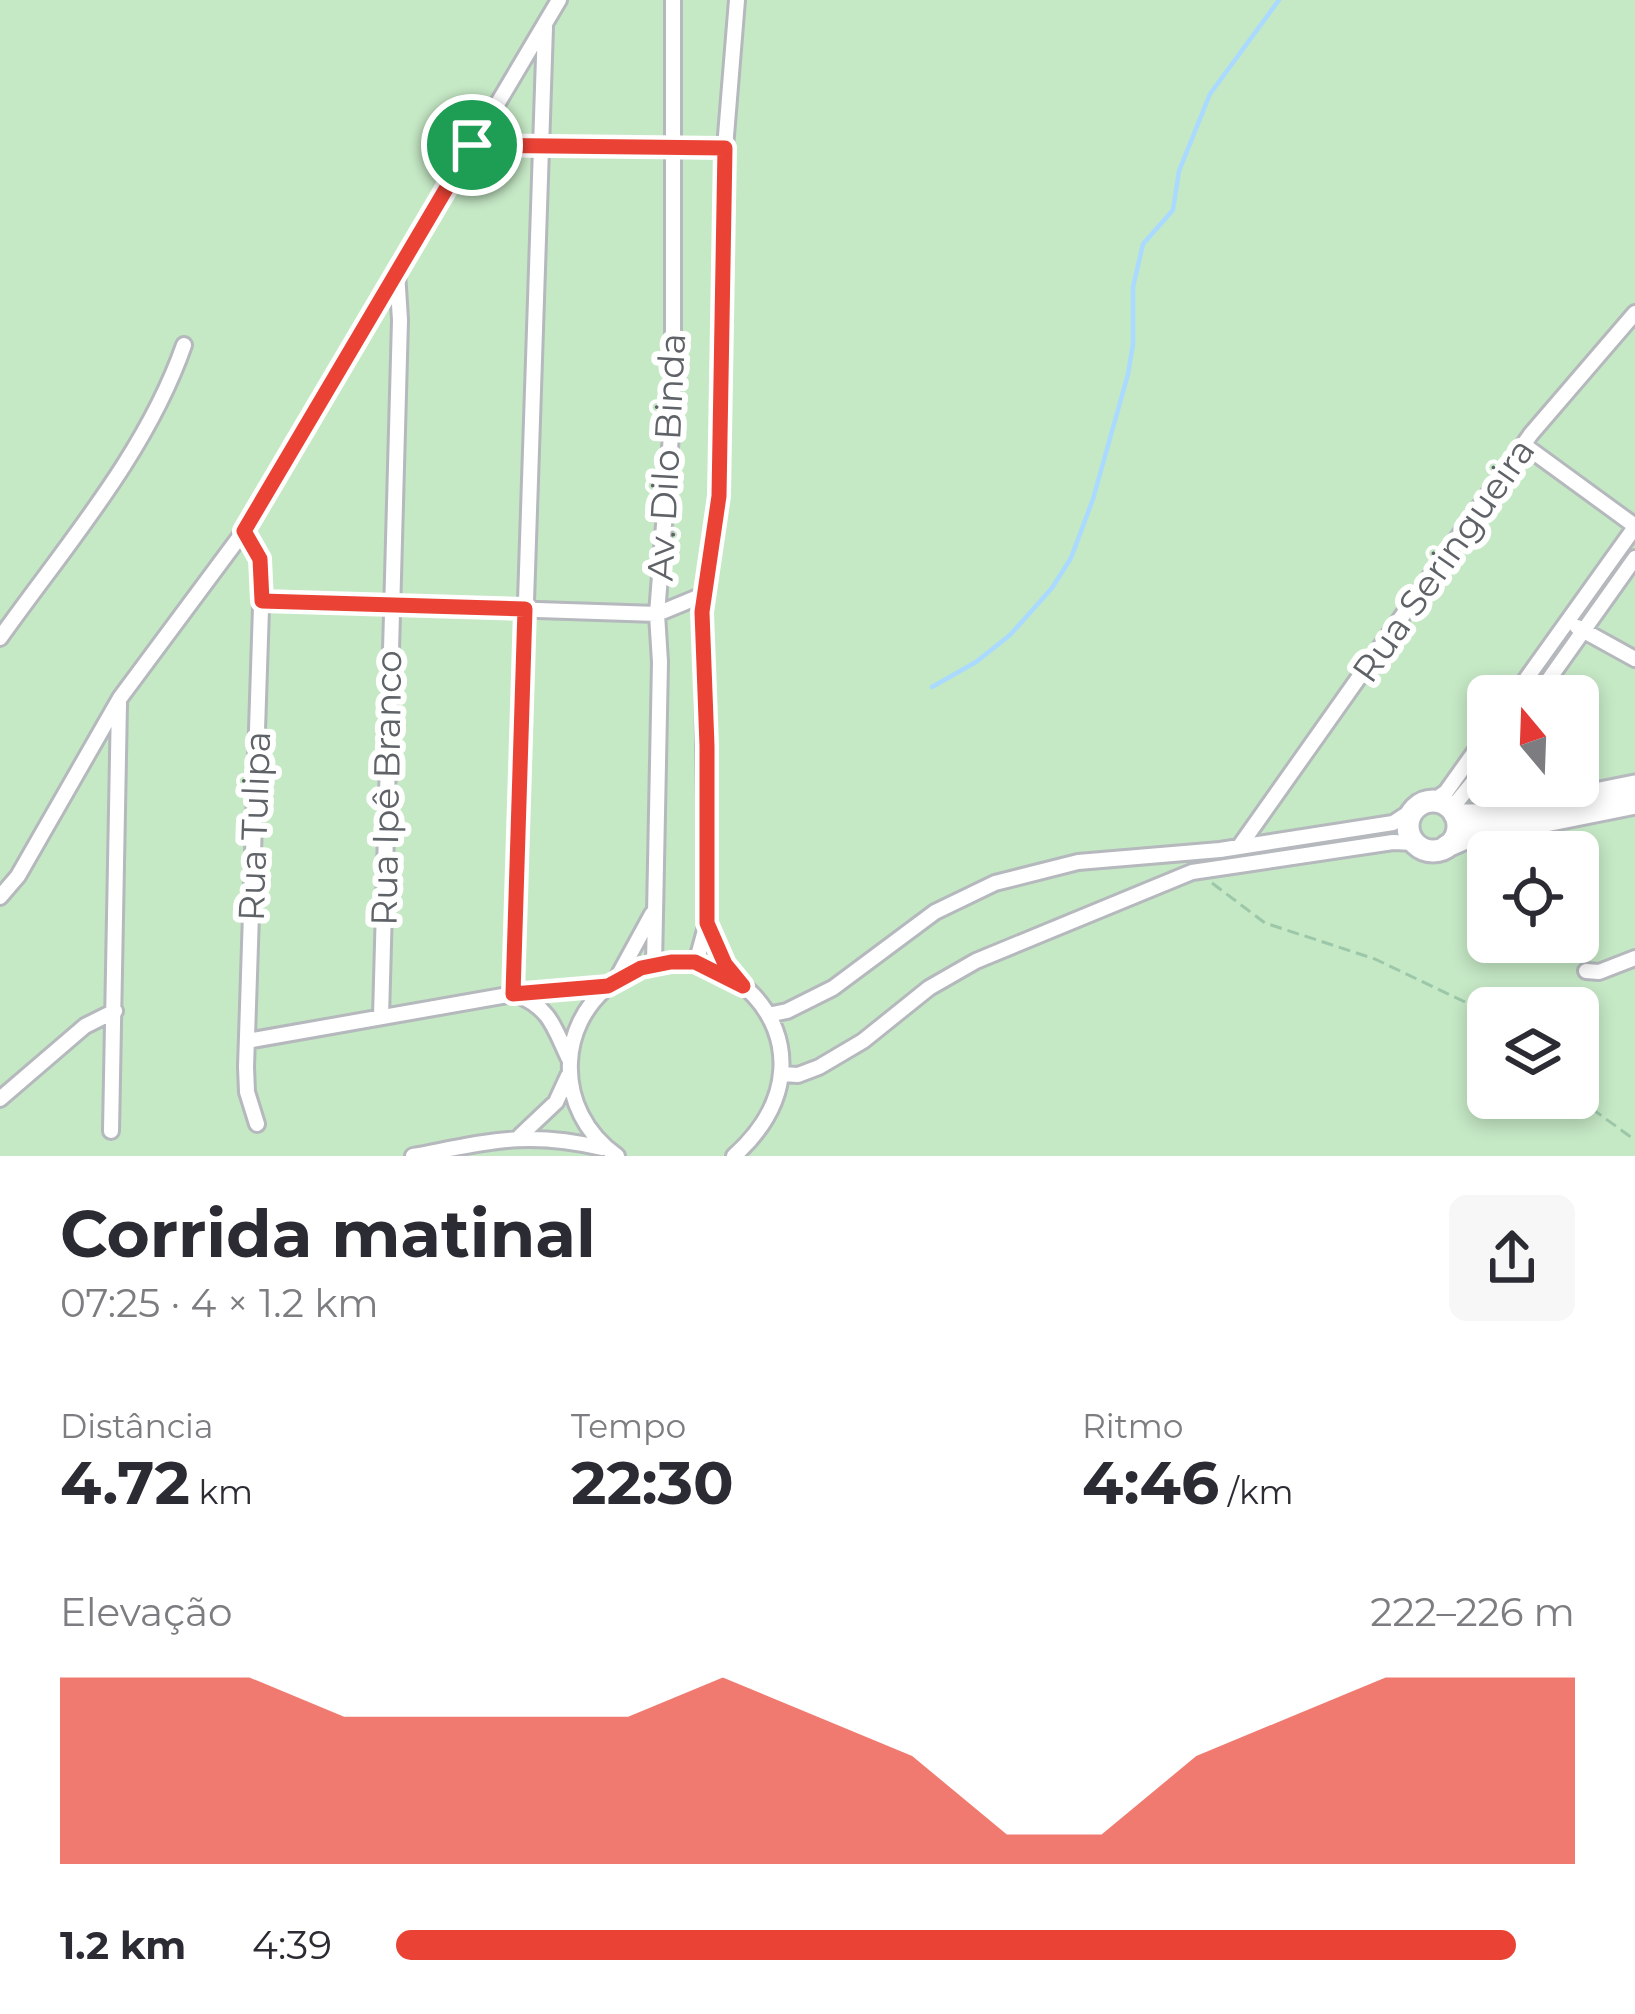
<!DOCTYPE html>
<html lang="pt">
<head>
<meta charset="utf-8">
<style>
	:root { --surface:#fff; --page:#f7f7f7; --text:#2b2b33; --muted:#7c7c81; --accent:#ea4335 }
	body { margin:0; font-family:Montserrat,sans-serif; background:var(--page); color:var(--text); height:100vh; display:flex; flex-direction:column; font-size:45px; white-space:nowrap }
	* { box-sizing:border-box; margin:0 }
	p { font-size:39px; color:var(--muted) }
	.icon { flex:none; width:66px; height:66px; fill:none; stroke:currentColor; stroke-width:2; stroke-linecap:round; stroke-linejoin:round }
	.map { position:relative; height:1156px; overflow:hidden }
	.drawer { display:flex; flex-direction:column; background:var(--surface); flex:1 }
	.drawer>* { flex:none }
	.needle { width:78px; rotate:341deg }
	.controls { position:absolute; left:1467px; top:675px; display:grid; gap:24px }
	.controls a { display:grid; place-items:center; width:132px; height:132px; border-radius:18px; background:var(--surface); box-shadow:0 6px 18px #0003; font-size:60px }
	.pin { position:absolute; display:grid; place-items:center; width:102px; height:102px; color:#fff; margin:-51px; border:6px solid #fff; border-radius:50%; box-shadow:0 3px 12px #0007 }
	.round { display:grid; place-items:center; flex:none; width:126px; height:126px; border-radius:18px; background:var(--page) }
	.overview { display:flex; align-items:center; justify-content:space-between; height:204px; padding:0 60px }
	h1 { font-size:66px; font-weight:700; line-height:90px }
	.metrics { display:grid; grid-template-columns:repeat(3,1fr); gap:18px; height:204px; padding:12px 60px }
	.metrics div { display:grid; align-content:center }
	.metrics b { font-size:60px; font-weight:700 }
	.metrics small { font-size:33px; font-weight:400 }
	.metrics p { font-size:33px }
	.chart { height:336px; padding:24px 60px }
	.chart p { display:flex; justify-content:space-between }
	.chart svg { width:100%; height:216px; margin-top:12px; fill:var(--accent); opacity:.7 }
	ul { padding:0 60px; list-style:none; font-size:39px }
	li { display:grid; grid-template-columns:192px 144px 1fr; align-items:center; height:90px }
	li i { height:30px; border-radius:15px; background:var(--accent) }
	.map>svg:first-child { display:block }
</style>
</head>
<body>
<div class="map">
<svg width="1635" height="1156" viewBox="0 0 1635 1156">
	<rect width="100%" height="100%" fill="#f1efe8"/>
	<!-- green -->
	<path fill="#c5e8c5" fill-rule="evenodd" d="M0 0H1635V1156H0ZM1488 696H1578V786H1488ZM1488 852H1578V942H1488ZM1488 1008H1578V1098H1488Z"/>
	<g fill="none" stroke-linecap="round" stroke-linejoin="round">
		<!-- stream -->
		<path stroke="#aadaff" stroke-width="4.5" d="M932 687 976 662 1010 635 1052 588 1071 558 1093 499 1128 374 1133 344V287L1143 244 1173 210 1179 171 1210 94 1279 0"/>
		<defs>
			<path id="street" d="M472 145 725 148
				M1524 445 1635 526
				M244 531 260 559 262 577 246 1067 247 1092 257 1124
				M262 601 657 614 703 595
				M1577 627 1635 659
				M0 638C66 545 146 454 184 345
				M1514 696 1635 527
				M1537 696 1635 558
				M1432 802 1446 792 1488 733
				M1451 809 1488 764
				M1239 847 1531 434 1635 313
				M0 897 18 876 120 698 244 531 559 0
				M707 923 717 948 736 977
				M696 963 707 923 702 612 719 496 725 148 737 0
				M654 964 660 662 657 614 673 410V0
				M1586 971 1599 972 1635 958
				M617 978 652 914
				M513 994 545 27
				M518 995C551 1009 554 1028 569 1059
				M768 1015 787 1011 833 988 935 912 995 883 1078 862 1220 850 1393 823 1419 806
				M381 1017 400 320 397 272
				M247 1041 513 994 608 986
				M782 1074 798 1075 819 1067 863 1041 929 988 976 961 1192 872 1393 842 1415 843
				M0 1099 85 1026 115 1011
				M111 1131 119 703
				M520 1136 556 1102 568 1076
				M413 1156C488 1142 526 1130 602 1148
				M617 1156C586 1134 568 1100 570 1062 571 1034 584 1008 605 989 704 899 861 1042 734 1156"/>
			<path id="secondary" d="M1408 826a25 25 0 1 1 50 0a25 25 0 1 1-50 0Z
				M1455 815H1491L1635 786
				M1447 846 1470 836 1635 803"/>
		</defs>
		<!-- street casing -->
		<use href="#street" stroke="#b5b8bc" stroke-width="20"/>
		<!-- secondary casing -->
		<use href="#secondary" stroke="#b6babf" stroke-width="27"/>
		<!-- path -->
		<path stroke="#9cc7a9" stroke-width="3" stroke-dasharray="12 6" stroke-linecap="butt" d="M1212 883 1265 923 1375 959 1465 1002 1488 1018
			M1577 1098 1635 1140"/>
		<!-- street -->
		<use href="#street" stroke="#fff" stroke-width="14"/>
		<!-- secondary -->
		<use href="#secondary" stroke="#fff" stroke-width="21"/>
	</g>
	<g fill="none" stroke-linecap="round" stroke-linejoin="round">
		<defs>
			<path id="route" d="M472 145 725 148 719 496 702 612 707 746V923L725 964 743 986 695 962H671L641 968 608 986 513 994 525 609 262 601 260 559 244 531Z"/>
		</defs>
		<!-- route casing -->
		<use href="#route" stroke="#fff" stroke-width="24"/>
		<!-- route -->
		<use href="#route" stroke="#ea4335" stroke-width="15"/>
	</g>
	<g text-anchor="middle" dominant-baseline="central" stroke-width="12" stroke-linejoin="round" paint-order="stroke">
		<!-- street labels -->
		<g font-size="36" fill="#5f6368" stroke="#fff">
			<text transform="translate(666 457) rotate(-87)">Av. Dilo Binda</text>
			<text transform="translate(1443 560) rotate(-55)">Rua Seringueira</text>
			<text transform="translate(386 788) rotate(-89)">Rua Ipê Branco</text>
			<text transform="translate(254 826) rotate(-88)">Rua Tulipa</text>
		</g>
	</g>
</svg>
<div class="controls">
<a><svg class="needle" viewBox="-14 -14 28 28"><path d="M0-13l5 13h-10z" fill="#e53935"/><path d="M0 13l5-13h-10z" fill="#7c7c81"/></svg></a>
<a><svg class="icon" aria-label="locate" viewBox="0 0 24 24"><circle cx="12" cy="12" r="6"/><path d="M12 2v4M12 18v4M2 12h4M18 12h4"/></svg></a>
<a><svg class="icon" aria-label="layers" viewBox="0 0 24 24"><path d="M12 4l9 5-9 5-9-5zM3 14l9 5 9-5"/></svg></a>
</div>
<div class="pin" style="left:472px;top:145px;background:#1e9e55"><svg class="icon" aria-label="arrive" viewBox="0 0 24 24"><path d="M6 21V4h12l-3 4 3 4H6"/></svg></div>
</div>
<section class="drawer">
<div class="overview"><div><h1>Corrida matinal</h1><p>07:25 · 4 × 1.2 km</p></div><a class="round"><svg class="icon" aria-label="share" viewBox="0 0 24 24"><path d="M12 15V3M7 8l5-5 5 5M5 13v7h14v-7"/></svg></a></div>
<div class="metrics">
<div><p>Distância</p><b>4.72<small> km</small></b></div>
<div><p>Tempo</p><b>22:30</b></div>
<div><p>Ritmo</p><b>4:46<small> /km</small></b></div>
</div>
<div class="chart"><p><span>Elevação</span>222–226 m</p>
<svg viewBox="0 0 160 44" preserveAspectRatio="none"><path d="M0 44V6L10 6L20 6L30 14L40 14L50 14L60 14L70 6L80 14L90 22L100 38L110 38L120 22L130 14L140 6L150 6L160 6V44z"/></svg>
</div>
<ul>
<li><b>1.2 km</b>4:39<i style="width:95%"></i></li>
</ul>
</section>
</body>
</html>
